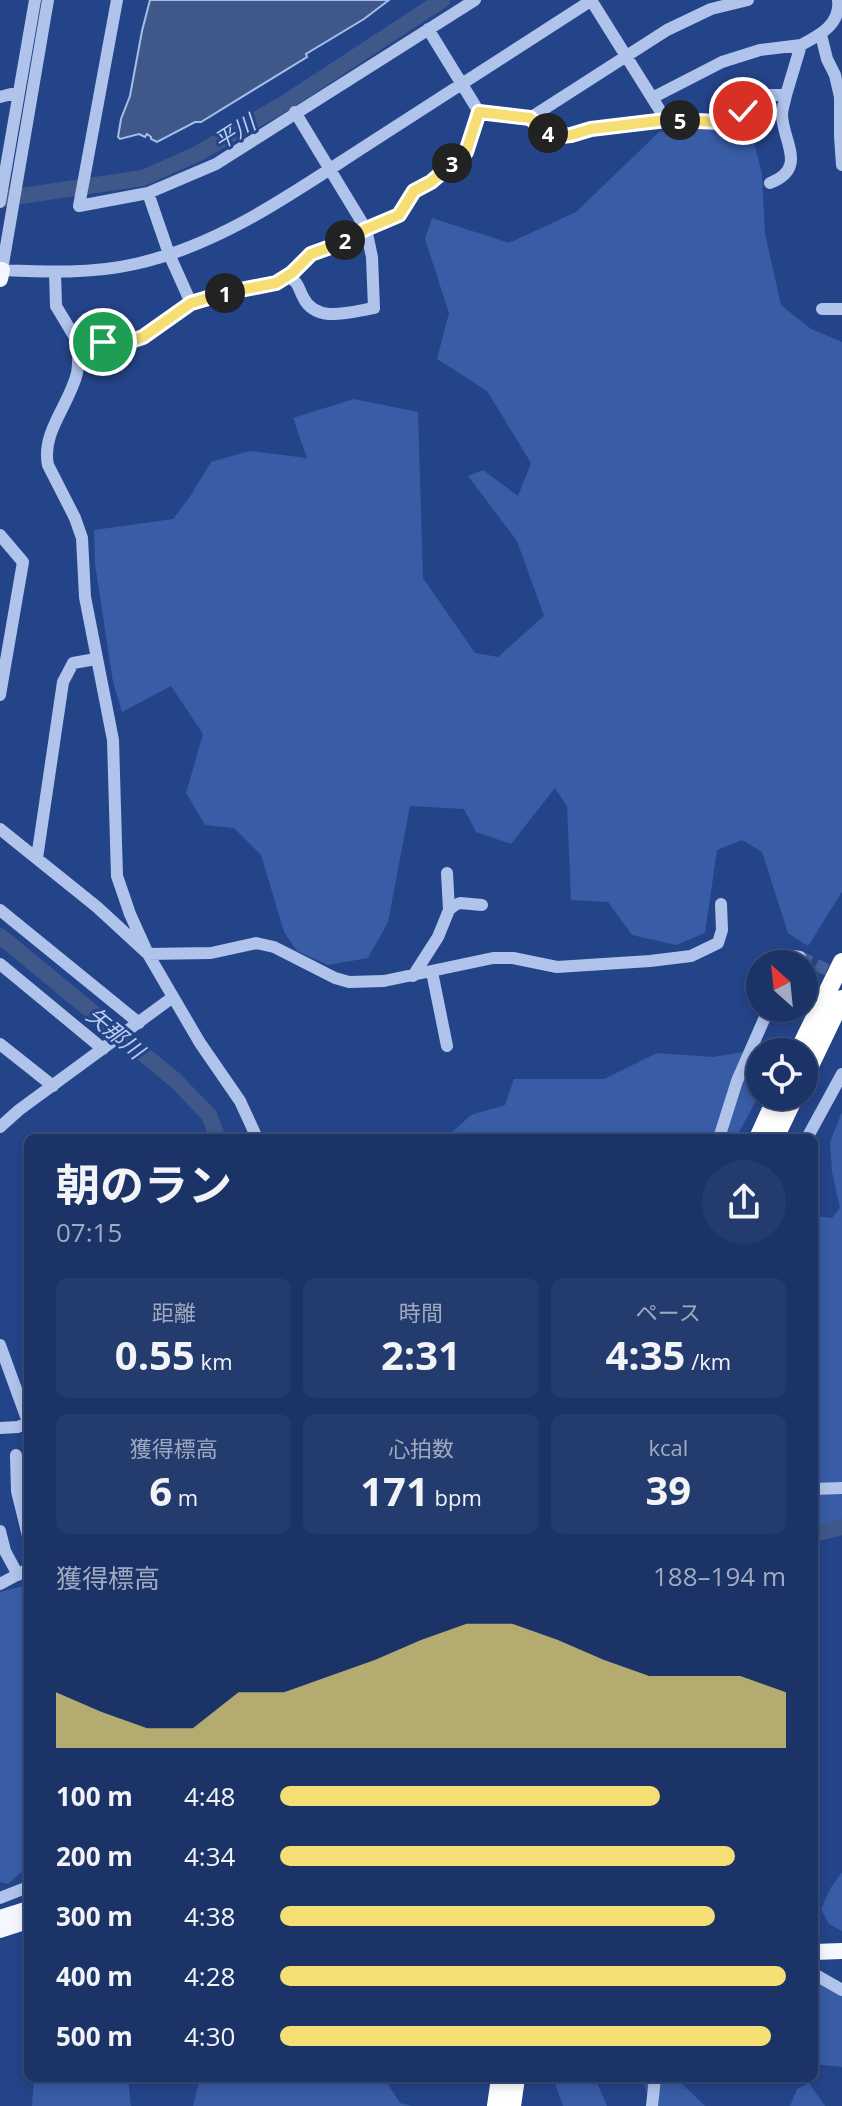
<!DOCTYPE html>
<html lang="ja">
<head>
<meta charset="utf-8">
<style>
	:root { --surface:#1b3367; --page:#243b6d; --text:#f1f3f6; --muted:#a0aac0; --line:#394e7b; --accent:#f5df74 }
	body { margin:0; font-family:"Open Sans","Noto Sans JP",sans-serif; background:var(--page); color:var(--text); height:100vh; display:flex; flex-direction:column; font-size:30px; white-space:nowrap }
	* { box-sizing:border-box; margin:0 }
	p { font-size:26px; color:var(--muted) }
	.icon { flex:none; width:44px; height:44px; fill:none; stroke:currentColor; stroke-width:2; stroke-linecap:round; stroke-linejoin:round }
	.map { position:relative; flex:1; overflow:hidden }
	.side { position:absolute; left:24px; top:1134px; width:794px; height:948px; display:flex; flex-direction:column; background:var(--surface); border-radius:12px; box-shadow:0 4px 12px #0003,0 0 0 2px var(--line) }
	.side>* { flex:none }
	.needle { width:52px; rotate:333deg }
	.tools { position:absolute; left:746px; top:950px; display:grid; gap:16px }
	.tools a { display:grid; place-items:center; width:72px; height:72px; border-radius:50%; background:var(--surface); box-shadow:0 4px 12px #0003,0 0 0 2px var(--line); font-size:40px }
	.pin { position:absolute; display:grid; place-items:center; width:68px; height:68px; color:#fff; margin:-34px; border:4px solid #fff; border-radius:50%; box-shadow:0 2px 8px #0007 }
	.km { position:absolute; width:40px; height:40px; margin:-20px; border-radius:50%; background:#222; color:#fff; font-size:22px; line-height:40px; text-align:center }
	.round { display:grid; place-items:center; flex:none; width:84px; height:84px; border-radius:42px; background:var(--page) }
	.headline { display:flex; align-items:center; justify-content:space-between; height:136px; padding:0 32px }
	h1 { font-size:44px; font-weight:700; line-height:60px }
	.figures { display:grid; grid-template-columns:repeat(3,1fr); gap:12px; height:136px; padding:8px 32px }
	.figures div { display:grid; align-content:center; border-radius:12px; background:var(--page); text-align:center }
	.figures b { font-size:40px; font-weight:700 }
	.figures small { font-size:22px; font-weight:400 }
	.figures p { font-size:22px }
	.chart { height:224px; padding:16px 32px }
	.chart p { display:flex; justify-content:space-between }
	.chart svg { width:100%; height:144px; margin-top:8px; fill:var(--accent); opacity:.7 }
	ul { padding:0 32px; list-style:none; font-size:26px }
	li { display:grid; grid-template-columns:128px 96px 1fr; align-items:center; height:60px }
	li i { height:20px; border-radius:10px; background:var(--accent) }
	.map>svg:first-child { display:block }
</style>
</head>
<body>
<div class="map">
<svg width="842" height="2106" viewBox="0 0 842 2106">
	<rect width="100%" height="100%" fill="#244489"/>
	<!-- green -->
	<path fill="#385ca6" d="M750 127 762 174 765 234 781 305 811 329 842 342V892L808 946 788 933 762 852 742 840 717 850 705 933 676 945 632 935 608 902 571 900 567 806 555 788 511 844 476 832 464 809 410 806 388 922 368 958 328 965 297 951 284 932 261 855 234 828 205 825 186 793 203 734 171 686 122 712 113 682 95 564 94 530 173 519 189 498 211 462 249 451 307 458 293 418 354 399 418 412 423 578 475 653 498 657 544 616 517 541 468 476 483 470 518 496 531 463 487 391 437 359 449 313 425 239 432 218 509 243 576 212 659 132Z
		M766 1048V1052H760V1093L736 1138H449L448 1136 471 1115 505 1105 514 1079H604L657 1053 713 1057Z
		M842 1112V1527H814V1216L832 1218 840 1208 832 1172 830 1142Z
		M23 1586 28 1594V1866L8 1884 0 1882V1592Z
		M842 1872V1931L829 1924 821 1909 830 1889Z
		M814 1966 842 1986V2067L814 2064Z
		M34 2078H128L131 2106H32Z
		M200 2078H384L400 2103 413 2106H193Z
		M555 2078H595L607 2106H563L555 2083Z
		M676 2078 703 2104 705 2106H651L643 2081Z
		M809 2083 825 2106H790L797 2089Z"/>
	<!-- water -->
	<path fill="#40578a" stroke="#a5bdeb" stroke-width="2" d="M150 0H389L364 19 306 54 307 57 201 122H195L157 142 151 139V137L147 134 145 137 139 134 120 139 118 137 121 119 130 96 142 31Z"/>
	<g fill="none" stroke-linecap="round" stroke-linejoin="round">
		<!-- river -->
		<path stroke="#40578a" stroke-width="16" d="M0 199 143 178 197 154 285 103 442 0
			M0 936 175 1080 209 1115 218 1138
			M814 1534 842 1527"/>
		<!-- minor-tunnel -->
		<path stroke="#45609b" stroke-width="12" stroke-dasharray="12 6" stroke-linecap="butt" d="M800 957 842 977"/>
		<!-- minor -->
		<path stroke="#b0c3ea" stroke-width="12" d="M48 0 2 270C47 272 91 274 135 264 221 245 294 192 367 145 442 97 517 48 592 0
			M117 0 79 206 148 193 216 164 475 0
			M591 0 666 120
			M428 29 479 112
			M821 35 827 59 835 75 840 97V136L842 165
			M0 97 19 92
			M652 98 722 62 760 50 801 45
			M479 112 530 118 552 137 571 135 591 129 666 120 723 122 743 111 763 95H786L801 45C820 35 841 24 838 0
			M530 118 667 30 711 9 748 0
			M770 183C808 168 783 142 782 115 782 109 785 101 786 95
			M148 193 169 254 191 303
			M0 202 35 0
			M55 272 56 306 74 336 78 340 131 341 143 337 191 303 225 293 276 283 292 273 311 254 333 246 366 229 399 215 414 191 431 182 466 152 479 112
			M288 277C298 281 298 287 303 297 316 324 350 312 374 308L372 257 366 229 295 112
			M822 309H842
			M78 340C78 351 79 363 77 373 70 404 41 432 48 465L75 518 82 538 85 597 113 740 117 876 130 914 148 954 200 1043 240 1101 257 1138
			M0 535 23 562 0 695
			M0 829 97 907 148 954 211 953 256 943 274 947 335 978 349 982 384 981 493 958H513L557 967 650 961 691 956 718 943 722 930 721 904
			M37 858 63 682 73 663 96 659
			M447 873 449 910
			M0 910 139 1023
			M0 964 103 1049
			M790 964 794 956 800 957
			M432 972 447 1046
			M413 976 438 937 449 910 455 905 460 903 482 905
			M0 1044 53 1086
			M0 1127 19 1110 173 997
			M719 1138 737 1081 769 1008
			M807 1138 842 1074
			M0 1345 28 1422 18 1427 0 1428
			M16 1455 17 1491 28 1536
			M814 1489 842 1488
			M0 1531 5 1551 18 1575
			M0 1584 28 1569
			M0 1898 28 1887
			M814 1974 842 1990
			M652 2106 655 2078"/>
		<!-- major -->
		<path stroke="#f4f7fe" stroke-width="16" d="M0 270H2L0 279
			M0 1918 28 1909
			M0 1930 28 1921
			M814 1952 842 1951"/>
		<!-- highway -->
		<path stroke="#fff" stroke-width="18" d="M798 1052 842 962
			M804 1078 842 999
			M758 1138 777 1096
			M775 1138 795 1096
			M496 2106 500 2078
			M512 2106 516 2078"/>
	</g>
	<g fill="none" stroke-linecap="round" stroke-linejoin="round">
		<defs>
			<path id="route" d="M103 342 131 341 143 337 191 303 225 293 276 283 292 273 311 254 333 246 366 229 399 215 414 191 431 182 466 152 479 112 530 118 552 137 571 135 591 129 666 120 723 122 743 111"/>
		</defs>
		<!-- route casing -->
		<use href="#route" stroke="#fff" stroke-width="16"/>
		<!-- route -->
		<use href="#route" stroke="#f5df74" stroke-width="10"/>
	</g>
	<g text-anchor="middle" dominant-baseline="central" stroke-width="6" stroke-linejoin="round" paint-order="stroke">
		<!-- water labels -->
		<g font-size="22" font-style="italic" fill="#bccef1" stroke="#244489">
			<text transform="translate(234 131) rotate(-32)">平川</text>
			<text transform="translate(116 1032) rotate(40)">矢那川</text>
		</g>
	</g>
</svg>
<div class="tools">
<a><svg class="needle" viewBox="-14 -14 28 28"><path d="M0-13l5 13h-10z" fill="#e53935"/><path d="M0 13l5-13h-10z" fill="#a0aac0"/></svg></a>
<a><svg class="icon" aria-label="locate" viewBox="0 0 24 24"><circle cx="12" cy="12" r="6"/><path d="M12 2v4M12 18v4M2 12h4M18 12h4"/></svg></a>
</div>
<div class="pin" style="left:103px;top:342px;background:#1e9e55"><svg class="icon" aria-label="arrive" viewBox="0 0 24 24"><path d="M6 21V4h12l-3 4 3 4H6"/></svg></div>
<div class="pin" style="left:743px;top:111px;background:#d93025"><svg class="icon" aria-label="check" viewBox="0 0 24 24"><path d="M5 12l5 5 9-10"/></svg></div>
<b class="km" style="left:225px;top:293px">1</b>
<b class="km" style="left:345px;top:240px">2</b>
<b class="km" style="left:452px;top:163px">3</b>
<b class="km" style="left:548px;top:133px">4</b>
<b class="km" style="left:680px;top:120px">5</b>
<section class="side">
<div class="headline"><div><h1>朝のラン</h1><p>07:15</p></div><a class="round"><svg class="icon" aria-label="share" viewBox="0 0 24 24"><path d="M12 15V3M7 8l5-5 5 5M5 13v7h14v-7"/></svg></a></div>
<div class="figures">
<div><p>距離</p><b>0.55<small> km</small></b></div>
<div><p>時間</p><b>2:31</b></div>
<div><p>ペース</p><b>4:35<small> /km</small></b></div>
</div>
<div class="figures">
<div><p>獲得標高</p><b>6<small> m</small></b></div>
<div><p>心拍数</p><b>171<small> bpm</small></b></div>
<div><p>kcal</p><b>39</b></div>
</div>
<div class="chart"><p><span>獲得標高</span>188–194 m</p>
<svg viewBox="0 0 160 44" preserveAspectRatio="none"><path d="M0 44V27L10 33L20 38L30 38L40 27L50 27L60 22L70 17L80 11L90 6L100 6L110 11L120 17L130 22L140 22L150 22L160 27V44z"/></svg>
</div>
<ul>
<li><b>100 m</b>4:48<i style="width:75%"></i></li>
<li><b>200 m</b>4:34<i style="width:90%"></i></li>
<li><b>300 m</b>4:38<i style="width:86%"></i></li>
<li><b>400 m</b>4:28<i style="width:100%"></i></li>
<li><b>500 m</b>4:30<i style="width:97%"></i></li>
</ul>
</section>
</div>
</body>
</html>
